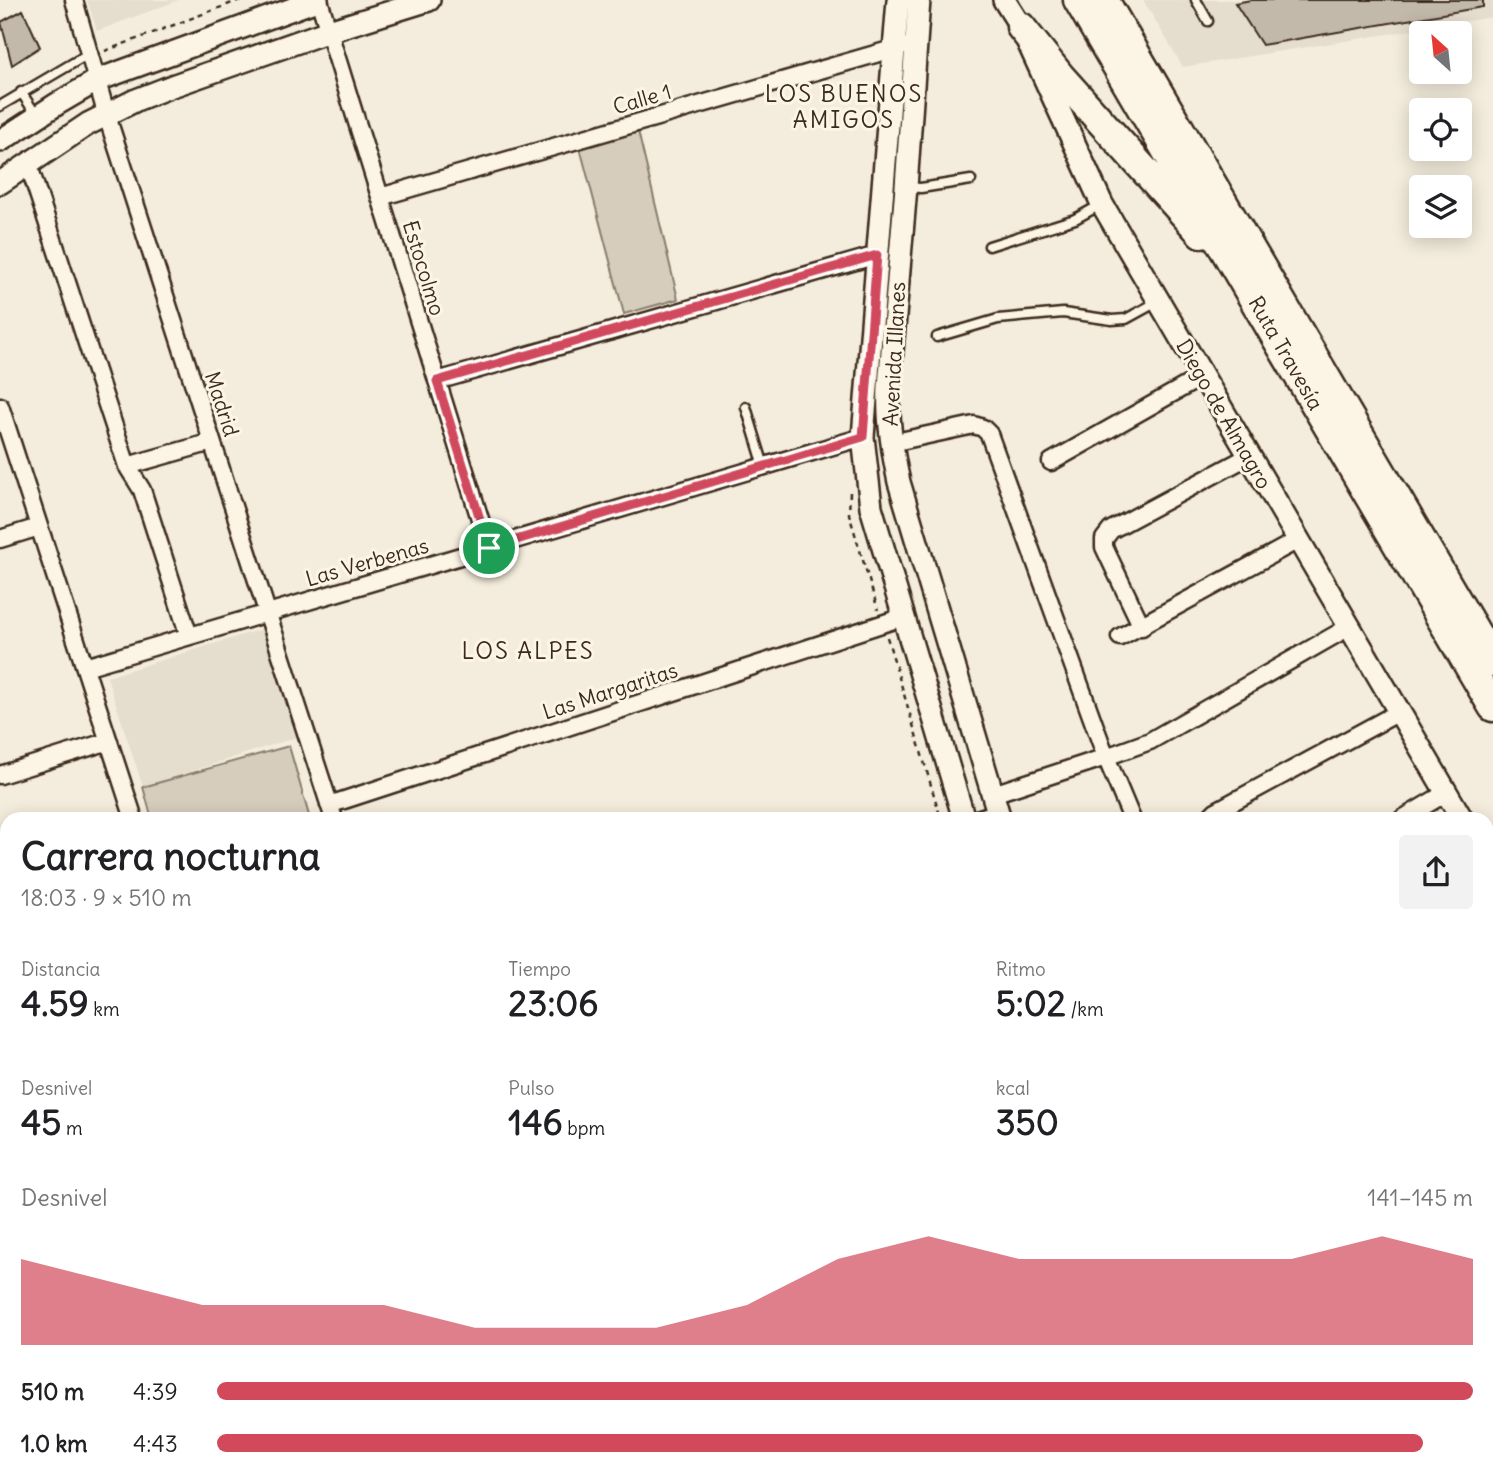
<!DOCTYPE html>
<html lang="es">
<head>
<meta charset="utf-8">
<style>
	:root { --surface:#fff; --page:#f2f2f2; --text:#202124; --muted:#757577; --accent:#d1495b }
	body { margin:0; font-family:Delius,sans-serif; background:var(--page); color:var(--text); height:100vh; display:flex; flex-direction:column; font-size:26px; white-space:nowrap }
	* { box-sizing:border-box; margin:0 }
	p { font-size:23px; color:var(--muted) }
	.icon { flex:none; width:38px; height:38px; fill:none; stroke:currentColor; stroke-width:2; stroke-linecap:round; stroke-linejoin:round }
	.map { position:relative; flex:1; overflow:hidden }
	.drawer { position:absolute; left:0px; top:812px; width:1494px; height:672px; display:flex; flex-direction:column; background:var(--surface); border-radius:21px 21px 0 0; box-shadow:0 4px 18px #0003 }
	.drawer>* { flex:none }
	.needle { width:46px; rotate:333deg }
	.controls { position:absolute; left:1409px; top:21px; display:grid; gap:14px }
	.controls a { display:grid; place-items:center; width:63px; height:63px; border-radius:7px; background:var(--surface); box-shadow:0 4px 18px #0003; font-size:35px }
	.pin { position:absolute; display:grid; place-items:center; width:60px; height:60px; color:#fff; margin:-30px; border:4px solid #fff; border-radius:50%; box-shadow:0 2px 7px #0007 }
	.round { display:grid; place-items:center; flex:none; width:74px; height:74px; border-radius:7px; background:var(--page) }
	.head { display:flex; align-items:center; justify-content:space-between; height:119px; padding:0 21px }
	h1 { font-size:38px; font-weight:700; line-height:52px }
	.metrics { display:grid; grid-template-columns:repeat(3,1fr); gap:10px; height:119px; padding:7px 21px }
	.metrics div { display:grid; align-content:center }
	.metrics b { font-size:35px; font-weight:700 }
	.metrics small { font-size:19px; font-weight:400 }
	.metrics p { font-size:19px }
	.chart { height:196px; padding:14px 21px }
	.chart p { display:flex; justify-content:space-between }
	.chart svg { width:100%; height:126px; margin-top:7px; fill:var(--accent); opacity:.7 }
	ul { padding:0 21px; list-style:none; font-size:23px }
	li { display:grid; grid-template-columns:112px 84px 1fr; align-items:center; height:52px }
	li i { height:18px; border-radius:9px; background:var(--accent) }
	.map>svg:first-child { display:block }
</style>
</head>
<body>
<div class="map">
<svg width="1493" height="1484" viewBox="0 0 1493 1484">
	<rect width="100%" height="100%" fill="#f4eddd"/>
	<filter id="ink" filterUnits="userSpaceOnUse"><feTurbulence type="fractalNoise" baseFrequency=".0143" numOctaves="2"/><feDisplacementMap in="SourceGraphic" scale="14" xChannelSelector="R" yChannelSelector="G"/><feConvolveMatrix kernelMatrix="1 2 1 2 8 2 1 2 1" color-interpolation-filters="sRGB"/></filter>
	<g filter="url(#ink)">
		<!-- built -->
		<path fill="#e5ddce" d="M87 0H179L97 31Z
			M1143 0H1493V17L1183 67Z
			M265 628 297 737 143 787 107 677Z
			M1488 1453 1493 1467V1484H1227L1225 1477H1488Z"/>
		<!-- green -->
		<path fill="#d6cdbd" stroke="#887c6e" stroke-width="2" d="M637 127 678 299 624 314 579 144Z
			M289 746 310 819H152L143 787Z"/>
		<!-- building -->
		<path fill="#c3b9aa" stroke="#3b2a1e" stroke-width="2" d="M1251 0H1483V7L1262 45 1235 3Z
			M23 10 40 47 12 65 1 22Z"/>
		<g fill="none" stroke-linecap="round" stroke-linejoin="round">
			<defs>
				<path id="lane" d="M1196 0 1208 21
					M21 92 37 116
					M0 106 90 53
					M906 187 921 188 971 180
					M989 246 1075 219 1102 204
					M937 337 998 319 1063 313 1112 320 1126 319 1157 302
					M746 407 764 466"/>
				<path id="street" d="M74 0 106 113 334 819
					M319 0 489 548
					M28 163 127 466 142 490 189 636
					M380 197 903 46
					M437 381 877 255
					M0 406 134 819
					M891 443 974 425 983 428 989 434 1106 757 1132 819
					M1051 462 1203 376
					M127 466 212 442
					M0 539 39 527
					M1142 627 1104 547V539L1111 530 1249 456
					M1120 637 1298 540
					M85 667 863 437
					M0 775 109 741
					M993 794 1106 757 1150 741 1349 627
					M329 805 903 617
					M977 819 998 812
					M1212 819V815L1216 811 1399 712
					M1402 819 1446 793
					M1488 888 1493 885
					M0 1013 7 1011
					M1488 1028 1493 1025
					M0 1236 7 1234
					M1488 1319 1493 1328
					M1488 1421 1493 1432
					M244 1477 247 1484
					M359 1477 361 1484
					M490 1477 493 1484
					M616 1477 619 1484
					M1016 1477 1018 1484
					M810 1484 827 1478
					M966 1484 986 1477"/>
				<path id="secondary" d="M898 0 863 437 871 507 964 819
					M919 0 906 187 889 387C887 419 892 450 899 482L1000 819
					M1004 0 1021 27 1102 204 1462 819
					M0 141 57 104 98 80 317 0
					M0 183 88 124 136 100 172 86 329 31 429 0
					M1488 862 1493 871
					M1488 1182 1493 1179
					M1169 1477 1171 1484
					M1202 1477 1205 1484
					M0 1483 45 1477"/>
				<path id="highway" d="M1078 0 1493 707
					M1104 0 1493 662
					M1021 27 1060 76 1201 233"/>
			</defs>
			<!-- lane casing -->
			<use href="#lane" stroke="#3b2a1e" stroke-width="13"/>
			<!-- street casing -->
			<use href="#street" stroke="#3b2a1e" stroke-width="21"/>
			<!-- secondary casing -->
			<use href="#secondary" stroke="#3b2a1e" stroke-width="26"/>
			<!-- highway casing -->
			<use href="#highway" stroke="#3b2a1e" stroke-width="33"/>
			<!-- path -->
			<path stroke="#3b2a1e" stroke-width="2.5" stroke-dasharray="5 5" stroke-linecap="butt" d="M105 51 240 0
				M850 492 849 514 878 610
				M887 637 941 819
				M1147 1477 1149 1484"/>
			<!-- lane -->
			<use href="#lane" stroke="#fcf5e5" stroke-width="8"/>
			<!-- street -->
			<use href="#street" stroke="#fcf5e5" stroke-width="16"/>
			<!-- secondary -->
			<use href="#secondary" stroke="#fcf5e5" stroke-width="21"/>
			<!-- highway -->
			<use href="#highway" stroke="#fcf5e5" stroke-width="28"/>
		</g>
	</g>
	<g fill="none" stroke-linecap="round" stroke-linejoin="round" filter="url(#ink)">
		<defs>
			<path id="route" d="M877 255 863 437 489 548 437 381Z"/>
		</defs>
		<!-- route casing -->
		<use href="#route" stroke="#fff" stroke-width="14"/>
		<!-- route -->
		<use href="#route" stroke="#d1495b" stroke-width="9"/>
	</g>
	<g text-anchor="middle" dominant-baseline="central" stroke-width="6" stroke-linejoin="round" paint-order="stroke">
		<!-- street labels -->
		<g font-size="21" fill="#3b2a1e" stroke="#fcf5e5">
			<text transform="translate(642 99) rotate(-16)">Calle 1</text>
			<text transform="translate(424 268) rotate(73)">Estocolmo</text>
			<text transform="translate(1286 353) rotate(60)">Ruta Travesía</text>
			<text transform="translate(894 354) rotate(-87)">Avenida Illanes</text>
			<text transform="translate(222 404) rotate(72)">Madrid</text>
			<text transform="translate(1224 414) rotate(60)">Diego de Almagro</text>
			<text transform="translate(367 562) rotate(-16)">Las Verbenas</text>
			<text transform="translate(610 691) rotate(-18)">Las Margaritas</text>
		</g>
		<!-- neighbourhood labels -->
		<g font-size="23" letter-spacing="2" fill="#3b2a1e" stroke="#fcf5e5">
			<text x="844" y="93">LOS BUENOS<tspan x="844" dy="26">AMIGOS</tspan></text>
			<text x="528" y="650">LOS ALPES</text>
		</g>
	</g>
</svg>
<div class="controls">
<a><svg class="needle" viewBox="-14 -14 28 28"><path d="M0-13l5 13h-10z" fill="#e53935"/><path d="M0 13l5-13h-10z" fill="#757577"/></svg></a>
<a><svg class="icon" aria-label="locate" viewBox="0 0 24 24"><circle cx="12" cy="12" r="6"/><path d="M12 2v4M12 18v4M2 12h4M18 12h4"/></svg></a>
<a><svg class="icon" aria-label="layers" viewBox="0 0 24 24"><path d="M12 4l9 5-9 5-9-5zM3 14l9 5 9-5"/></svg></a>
</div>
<div class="pin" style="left:489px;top:548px;background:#1e9e55"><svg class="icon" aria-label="arrive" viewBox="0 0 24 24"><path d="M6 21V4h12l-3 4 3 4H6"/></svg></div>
<section class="drawer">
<div class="head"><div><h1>Carrera nocturna</h1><p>18:03 · 9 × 510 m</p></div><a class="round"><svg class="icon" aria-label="share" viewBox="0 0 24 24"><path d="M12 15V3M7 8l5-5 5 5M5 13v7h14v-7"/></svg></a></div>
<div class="metrics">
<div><p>Distancia</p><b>4.59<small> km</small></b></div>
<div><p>Tiempo</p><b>23:06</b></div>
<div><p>Ritmo</p><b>5:02<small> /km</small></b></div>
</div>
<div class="metrics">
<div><p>Desnivel</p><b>45<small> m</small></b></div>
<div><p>Pulso</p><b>146<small> bpm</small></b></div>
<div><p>kcal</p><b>350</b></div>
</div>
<div class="chart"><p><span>Desnivel</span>141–145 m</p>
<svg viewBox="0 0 160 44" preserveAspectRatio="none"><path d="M0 44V14L10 22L20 30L30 30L40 30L50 38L60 38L70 38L80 30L90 14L100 6L110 14L120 14L130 14L140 14L150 6L160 14V44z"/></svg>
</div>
<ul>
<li><b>510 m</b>4:39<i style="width:100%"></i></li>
<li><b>1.0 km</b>4:43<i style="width:96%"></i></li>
</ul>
</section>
</div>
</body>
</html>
